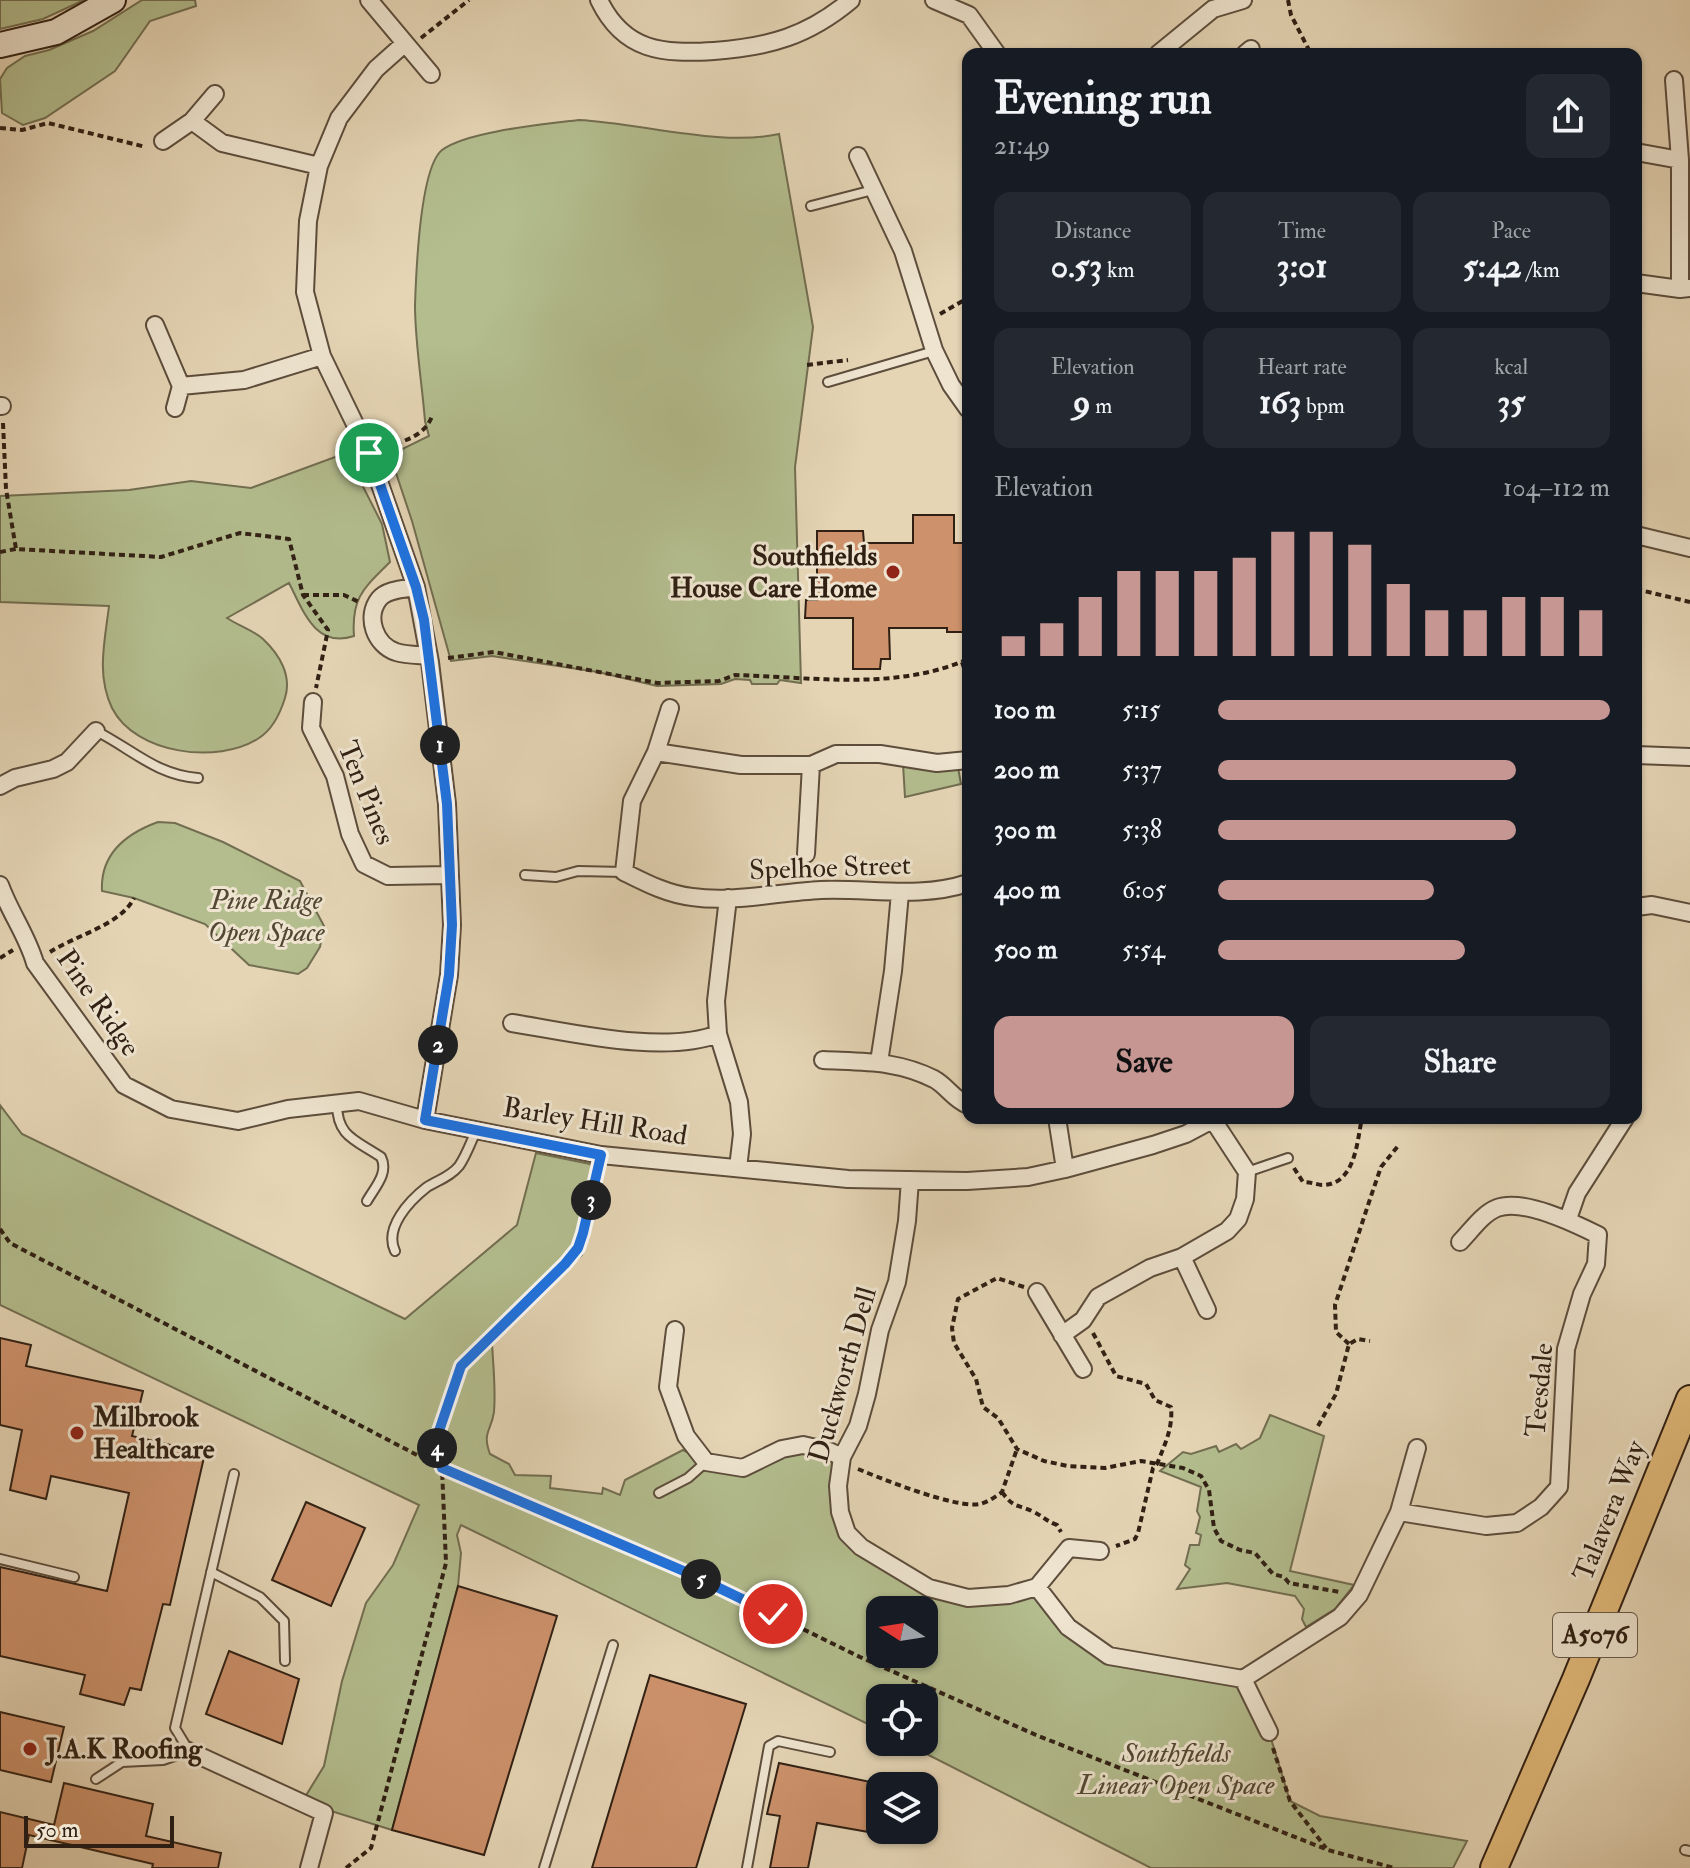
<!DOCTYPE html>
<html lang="en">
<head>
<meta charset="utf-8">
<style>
	:root { --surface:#171b24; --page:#242831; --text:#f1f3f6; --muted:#9ea1a6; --accent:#c59692 }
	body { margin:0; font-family:"IM FELL Double Pica",serif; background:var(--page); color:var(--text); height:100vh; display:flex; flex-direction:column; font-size:30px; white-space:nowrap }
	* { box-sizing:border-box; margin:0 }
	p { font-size:26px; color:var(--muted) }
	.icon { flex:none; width:44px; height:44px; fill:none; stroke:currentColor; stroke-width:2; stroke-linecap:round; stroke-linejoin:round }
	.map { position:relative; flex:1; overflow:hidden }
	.side { position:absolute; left:962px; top:48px; width:680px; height:1076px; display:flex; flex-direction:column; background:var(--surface); border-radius:16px; box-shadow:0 2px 6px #0004 }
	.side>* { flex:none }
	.needle { width:52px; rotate:282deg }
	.fabs { position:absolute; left:866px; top:1596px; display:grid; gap:16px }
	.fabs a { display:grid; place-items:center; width:72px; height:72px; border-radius:16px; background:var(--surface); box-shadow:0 2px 6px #0004; font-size:40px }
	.scale { position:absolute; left:24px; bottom:20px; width:150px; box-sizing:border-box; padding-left:8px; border:4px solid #302014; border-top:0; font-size:22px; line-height:28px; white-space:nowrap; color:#302014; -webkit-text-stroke:6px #eee4cf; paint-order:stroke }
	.pin { position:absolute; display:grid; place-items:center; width:68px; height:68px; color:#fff; margin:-34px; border:4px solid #fff; border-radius:50%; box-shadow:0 2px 8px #0007 }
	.km { position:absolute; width:40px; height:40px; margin:-20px; border-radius:50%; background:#222; color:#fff; font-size:22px; line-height:40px; text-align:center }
	.round { display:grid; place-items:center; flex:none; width:84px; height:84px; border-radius:16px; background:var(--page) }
	.headline { display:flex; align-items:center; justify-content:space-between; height:136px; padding:0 32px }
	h1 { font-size:44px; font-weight:800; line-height:60px }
	.stats { display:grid; grid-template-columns:repeat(3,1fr); gap:12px; height:136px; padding:8px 32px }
	.stats div { display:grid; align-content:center; border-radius:16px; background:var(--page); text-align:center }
	.stats b { font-size:34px; font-weight:800 }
	.stats small { font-size:22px; font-weight:400 }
	.stats p { font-size:22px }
	.chart { height:224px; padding:16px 32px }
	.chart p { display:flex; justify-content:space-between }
	.chart svg { width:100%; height:144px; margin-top:8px; stroke:var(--accent); stroke-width:6 }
	.action { display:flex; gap:16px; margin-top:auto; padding:16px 32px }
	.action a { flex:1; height:92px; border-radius:16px; background:var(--accent); color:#111; font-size:32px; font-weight:800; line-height:92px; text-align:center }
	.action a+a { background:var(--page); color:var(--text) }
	ul { padding:0 32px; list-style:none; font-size:26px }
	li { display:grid; grid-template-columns:128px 96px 1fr; align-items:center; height:60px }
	li i { height:20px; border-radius:10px; background:var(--accent) }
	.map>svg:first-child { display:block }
</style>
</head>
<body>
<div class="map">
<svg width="1690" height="1868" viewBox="0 0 1690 1868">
	<rect width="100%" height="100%" fill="#e5d5b5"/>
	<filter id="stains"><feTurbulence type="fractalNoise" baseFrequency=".0025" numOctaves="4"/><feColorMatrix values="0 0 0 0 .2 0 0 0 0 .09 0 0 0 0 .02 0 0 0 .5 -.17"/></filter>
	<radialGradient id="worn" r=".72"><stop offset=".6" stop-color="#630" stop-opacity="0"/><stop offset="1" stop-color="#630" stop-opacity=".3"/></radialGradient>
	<!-- green -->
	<path fill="#b3bd8e" stroke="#726e51" stroke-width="2" fill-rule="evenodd" d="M0 0H84L43 19 0 29Z
		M142 0H195L196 6 150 21 115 71 45 118 23 125 2 113 0 79 7 68 25 56 49 50 93 31Z
		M579 120C641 123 721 147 779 134L813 327 795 467 801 683 780 680 777 684H752L750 680 735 679 721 684 657 686 598 672 492 656 451 661 412 521 390 455 429 436 425 421C422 383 415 343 415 305 416 275 420 168 442 150 467 131 547 124 579 120Z
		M346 453 382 524 390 562C365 587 351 597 354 636 315 649 303 610 289 583L227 618C237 625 253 630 263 639 280 655 292 676 285 698 280 714 273 729 259 738 218 765 135 754 112 708 96 675 105 640 109 606L0 602V496L129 490 191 481 251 488Z
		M903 764 958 767 961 784 905 797Z
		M158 822 175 823 223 842 300 881 324 926 320 947 307 968 298 974 249 965 205 924 134 898 102 891C100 854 125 834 158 822Z
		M0 1105 22 1134 405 1319 517 1225 536 1153 590 1164 602 1177 582 1255 492 1342C493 1365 496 1389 494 1412 491 1432 482 1432 490 1454L509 1464 515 1475 551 1476 550 1488 602 1494 603 1488 620 1495 625 1480 683 1450 706 1462 723 1466 782 1449 842 1457 838 1486 861 1547 967 1598 1037 1587 1109 1656 1243 1679 1269 1732 1290 1801 1320 1816 1467 1841 1453 1868H1151L903 1742H924V1698H880V1730L461 1525 457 1535 461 1553 458 1586 392 1830 302 1802 324 1766 342 1681 366 1603 393 1565 419 1505 0 1305ZM880 1610H924V1654H880Z
		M1270 1415 1324 1436 1290 1571 1354 1585 1335 1609 1306 1627 1302 1619 1304 1609 1295 1596 1227 1583 1177 1589 1190 1569 1185 1565 1190 1545H1199L1201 1535 1196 1533 1200 1517 1197 1511 1201 1487 1160 1471 1183 1452 1191 1454 1216 1446 1219 1452 1236 1444 1241 1449 1260 1438Z"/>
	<!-- building -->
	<path fill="#cd926c" stroke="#302014" stroke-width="2" d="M913 515H954V543H968V632H947V628H889L890 659H881L880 669H853V618H805L806 600H817V531H863L864 543H913Z
		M0 1338 31 1345 26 1366 143 1391 132 1436 205 1453 170 1605 163 1604 141 1690 130 1688 124 1705 80 1694 85 1675 0 1656V1567L107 1591 129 1493 51 1476 46 1499 10 1490 22 1430 0 1425Z
		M306 1502 365 1528 331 1606 272 1580Z
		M458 1586 557 1616 484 1855 392 1830Z
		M229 1651 299 1679 282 1744 206 1714Z
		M650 1675 746 1704 696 1868H592Z
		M0 1712 64 1727 51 1782 0 1770Z
		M779 1763 880 1784V1834L817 1823 808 1868H770L780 1816 767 1814Z
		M64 1783 153 1804 146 1836 221 1853 218 1868H152L153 1864 29 1835 22 1868H0V1812L54 1825Z"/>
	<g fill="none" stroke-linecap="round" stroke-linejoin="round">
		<defs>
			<path id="lane" d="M811 206 873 190
				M828 382 934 351
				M96 731C132 749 156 775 198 778
				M525 875 556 877 578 871 624 872
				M337 1104C337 1137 356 1140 381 1157 389 1173 375 1187 367 1201
				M1247 1172 1288 1158
				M395 1251C384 1228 409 1201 427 1187 438 1180 450 1177 459 1166 466 1156 471 1142 476 1131
				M659 1493 688 1478 706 1462
				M0 1559 74 1577
				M211 1572 260 1597 284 1621 285 1661
				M96 1779 122 1762 163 1760 189 1751 175 1728 234 1474
				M1685 1850 1690 1851
				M544 1868 613 1645
				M747 1868 769 1746 778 1741 830 1752"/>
			<path id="street" d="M369 0 431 74
				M599 0C624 52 663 54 714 51 769 47 808 36 851 0
				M934 0 969 15 997 54
				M404 44 376 69 339 118 319 166 308 221 305 292 322 356 369 453 416 587 430 662 447 804 452 925 449 975 425 1120
				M1158 54 1213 9 1243 0
				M1245 54 1251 49
				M1674 80 1680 160V289
				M192 121 222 143 319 166
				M163 141 192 121 215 94
				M1636 152 1680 160
				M858 156 903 251 934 350 951 385 968 409
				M1636 283 1680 289 1690 288
				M155 325 181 386 244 380 322 356
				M0 406H2
				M175 408 181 386
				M1636 535 1690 548
				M416 587C405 589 387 589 379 599 365 617 375 645 396 652 406 655 419 655 429 656
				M313 702 311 728 335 776 350 834 364 864 388 876 450 875
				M670 708 656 752 632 801 624 872C646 883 667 894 692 897 734 903 779 892 821 890 870 888 920 899 968 883
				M656 752 741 765H811L836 754H880L937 763 968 760
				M1636 755 1690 757
				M0 786 15 778 53 769 67 762 96 731
				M806 854 811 765
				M0 885C10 913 27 935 35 963L124 1085 171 1109 238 1121 288 1109 359 1101 425 1120 601 1155 848 1179 967 1181 1028 1177 1065 1169 1153 1145 1186 1134 1216 1118
				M728 898 716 1001 718 1034 739 1102 742 1134 738 1168
				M1636 907 1652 905 1690 913
				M512 1023C570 1032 663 1055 718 1034
				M823 1060C863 1062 896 1060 934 1079 947 1086 953 1099 968 1105
				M879 1062 893 971 900 893
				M1057 1118 1065 1169
				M910 1180 907 1221 897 1282 880 1330 867 1394 858 1426 842 1457 838 1486 840 1512 847 1533 861 1547 929 1588 968 1598 1009 1595 1037 1587 1069 1548 1100 1551
				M1568 1219 1577 1193 1625 1118
				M1182 1257 1207 1310
				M1037 1292 1083 1369
				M675 1330 668 1387 686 1436 706 1462 743 1468 782 1449 803 1445 829 1451 842 1457
				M1062 1335 1083 1320 1098 1297 1150 1268 1182 1257 1227 1231 1238 1219 1245 1199 1247 1172 1213 1120
				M1399 1512 1417 1448
				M1037 1587 1068 1627 1109 1656 1243 1679 1340 1617 1359 1595 1399 1512 1486 1526 1517 1523 1541 1507 1559 1487 1566 1349 1582 1294 1596 1264 1598 1235C1574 1223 1523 1198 1497 1208 1482 1214 1471 1231 1460 1242
				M1243 1679 1269 1732
				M189 1751 324 1813 309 1868"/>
			<path id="secondary" d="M0 45 56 32 113 0"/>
			<path id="primary" d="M1494 1868 1576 1679 1690 1399"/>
		</defs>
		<!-- lane casing -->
		<use href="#lane" stroke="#5d4d3c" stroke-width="12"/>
		<!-- street casing -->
		<use href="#street" stroke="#5d4d3c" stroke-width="20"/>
		<!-- secondary casing -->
		<use href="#secondary" stroke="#302014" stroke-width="28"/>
		<!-- primary casing -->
		<use href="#primary" stroke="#302014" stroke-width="30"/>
		<!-- path -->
		<path stroke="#302014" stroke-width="4" stroke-dasharray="6 4" stroke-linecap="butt" d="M1288 0 1291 15 1311 54
			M421 38 469 0
			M0 128 22 130 48 123 146 147
			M940 314 968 298
			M807 365 848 360
			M3 423 6 489 16 549 161 557 240 533 289 539 303 595 328 630 316 688
			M386 447C404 441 425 436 432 416
			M0 552 16 549
			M1636 589 1690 602
			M303 595H344L359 602
			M448 658 494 652 657 683 719 681 735 675C811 677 897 691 968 659
			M962 662 968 680
			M50 952C74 936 121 925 134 898
			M0 958 13 950
			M1294 1168 1303 1182C1310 1182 1315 1184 1322 1185 1356 1185 1357 1140 1362 1118
			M0 1229 10 1243 442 1468 686 1572 860 1657 1036 1735 1328 1850 1394 1868
			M1024 1287 997 1278 958 1299 952 1328 954 1343 976 1379 983 1407 998 1418 1017 1449 1044 1461 1068 1466 1105 1468 1141 1461 1183 1468 1201 1476 1209 1490 1214 1528 1221 1541 1240 1550 1255 1553 1273 1574 1284 1577 1289 1583 1340 1592
			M1093 1333 1116 1376 1146 1384 1155 1400 1171 1407C1173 1428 1165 1444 1157 1464L1153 1468 1138 1533 1135 1539 1116 1546
			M1349 1344 1336 1332 1335 1305 1371 1196 1381 1167 1398 1146
			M1318 1426 1336 1394 1349 1344 1358 1339 1370 1341
			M858 1469C882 1479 957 1509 980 1504 988 1502 995 1497 1002 1492L1017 1449
			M1002 1492C1014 1509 1018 1504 1034 1512 1044 1517 1046 1521 1057 1525L1061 1532
			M1273 1748 1290 1801 1326 1848
			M346 1868 371 1848 446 1563 442 1468 437 1451V1437L445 1411 461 1366 565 1264 578 1248 583 1233 597 1172"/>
		<!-- lane -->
		<use href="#lane" stroke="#eee4cf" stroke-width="8"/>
		<!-- street -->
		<use href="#street" stroke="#eee4cf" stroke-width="16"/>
		<!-- secondary -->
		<use href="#secondary" stroke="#eee4cf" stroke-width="24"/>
		<!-- primary -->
		<use href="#primary" stroke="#e2ba7a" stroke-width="26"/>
	</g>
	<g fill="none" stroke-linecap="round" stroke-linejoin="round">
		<defs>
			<path id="route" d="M369 453 416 587 424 620 447 804 452 925 449 975 425 1120 601 1155 583 1233 578 1248 565 1264 461 1366 437 1437V1451L442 1468 686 1572 773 1614"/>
		</defs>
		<!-- route casing -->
		<use href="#route" stroke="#fff" stroke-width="16"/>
		<!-- route -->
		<use href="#route" stroke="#1a73e8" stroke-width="10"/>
	</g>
	<!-- markers -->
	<g fill="#8f2418" stroke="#eee4cf" stroke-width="3">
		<circle cx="893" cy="572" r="8"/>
		<circle cx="77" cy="1433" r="8"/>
		<circle cx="30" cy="1749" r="8"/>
	</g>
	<g text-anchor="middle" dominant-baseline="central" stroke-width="6" stroke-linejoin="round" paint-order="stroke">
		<!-- shield labels -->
		<rect fill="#eee4cf" stroke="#695b4c" stroke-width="2" x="1553" y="1613" width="84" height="44" rx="6"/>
		<g font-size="26" font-weight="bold" fill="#302014">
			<text x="1595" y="1635">A5076</text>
		</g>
		<!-- poi labels -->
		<g font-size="28" font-weight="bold" fill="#302014" stroke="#eee4cf" text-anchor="start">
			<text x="877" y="556" text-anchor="end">Southfields<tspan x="877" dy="32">House Care Home</tspan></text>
			<text x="93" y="1417">Milbrook<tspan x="93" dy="32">Healthcare</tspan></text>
			<text x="46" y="1749">J.A.K Roofing</text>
		</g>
		<!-- street labels -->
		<g font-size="28" fill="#302014" stroke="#eee4cf">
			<text transform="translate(366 793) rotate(68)">Ten Pines</text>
			<text transform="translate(830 868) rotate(-2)">Spelhoe Street</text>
			<text transform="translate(98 1003) rotate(55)">Pine Ridge</text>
			<text transform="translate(595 1122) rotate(9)">Barley Hill Road</text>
			<text transform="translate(843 1375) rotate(-74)">Duckworth Dell</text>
			<text transform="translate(1540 1390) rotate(-85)">Teesdale</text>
			<text transform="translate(1610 1511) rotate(-68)">Talavera Way</text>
		</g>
		<!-- park labels -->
		<g font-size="28" font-style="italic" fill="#514732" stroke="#eee4cf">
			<text x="266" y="900">Pine Ridge<tspan x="266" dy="32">Open Space</tspan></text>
			<text x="1176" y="1753">Southfields<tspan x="1176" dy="32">Linear Open Space</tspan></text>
		</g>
	</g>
	<rect width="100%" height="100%" filter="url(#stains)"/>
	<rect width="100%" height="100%" fill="url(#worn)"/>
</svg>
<div class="fabs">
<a><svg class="needle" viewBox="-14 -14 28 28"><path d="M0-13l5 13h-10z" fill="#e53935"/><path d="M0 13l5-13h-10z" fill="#9ea1a6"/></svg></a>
<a><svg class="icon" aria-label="locate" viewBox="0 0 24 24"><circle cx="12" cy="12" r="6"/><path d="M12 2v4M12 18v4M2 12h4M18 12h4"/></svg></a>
<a><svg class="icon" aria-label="layers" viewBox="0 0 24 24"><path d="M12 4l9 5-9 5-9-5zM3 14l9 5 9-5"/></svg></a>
</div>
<div class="scale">50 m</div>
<div class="pin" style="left:369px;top:453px;background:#1e9e55"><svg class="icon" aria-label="arrive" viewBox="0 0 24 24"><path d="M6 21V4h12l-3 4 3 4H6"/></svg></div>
<div class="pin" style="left:773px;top:1614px;background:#d93025"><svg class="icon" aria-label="check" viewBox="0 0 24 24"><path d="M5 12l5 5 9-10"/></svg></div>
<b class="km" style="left:440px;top:745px">1</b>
<b class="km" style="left:438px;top:1045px">2</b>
<b class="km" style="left:591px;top:1200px">3</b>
<b class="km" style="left:437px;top:1448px">4</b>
<b class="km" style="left:701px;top:1579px">5</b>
<section class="side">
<div class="headline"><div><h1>Evening run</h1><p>21:49</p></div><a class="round"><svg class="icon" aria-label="share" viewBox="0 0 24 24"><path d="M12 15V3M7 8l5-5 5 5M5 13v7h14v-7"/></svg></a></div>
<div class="stats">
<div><p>Distance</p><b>0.53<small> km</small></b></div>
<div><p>Time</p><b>3:01</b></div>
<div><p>Pace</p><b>5:42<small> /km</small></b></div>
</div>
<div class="stats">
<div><p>Elevation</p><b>9<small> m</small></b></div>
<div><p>Heart rate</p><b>163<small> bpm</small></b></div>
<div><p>kcal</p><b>35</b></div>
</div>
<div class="chart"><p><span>Elevation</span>104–112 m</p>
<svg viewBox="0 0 160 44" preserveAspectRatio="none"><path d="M5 44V38M15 44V34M25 44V26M35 44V18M45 44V18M55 44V18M65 44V14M75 44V6M85 44V6M95 44V10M105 44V22M115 44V30M125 44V30M135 44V26M145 44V26M155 44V30"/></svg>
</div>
<ul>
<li><b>100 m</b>5:15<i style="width:100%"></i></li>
<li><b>200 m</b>5:37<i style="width:76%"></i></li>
<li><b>300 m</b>5:38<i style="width:76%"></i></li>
<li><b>400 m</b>6:05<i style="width:55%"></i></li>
<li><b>500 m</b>5:54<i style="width:63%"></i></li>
</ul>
<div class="action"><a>Save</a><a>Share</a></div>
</section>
</div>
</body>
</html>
